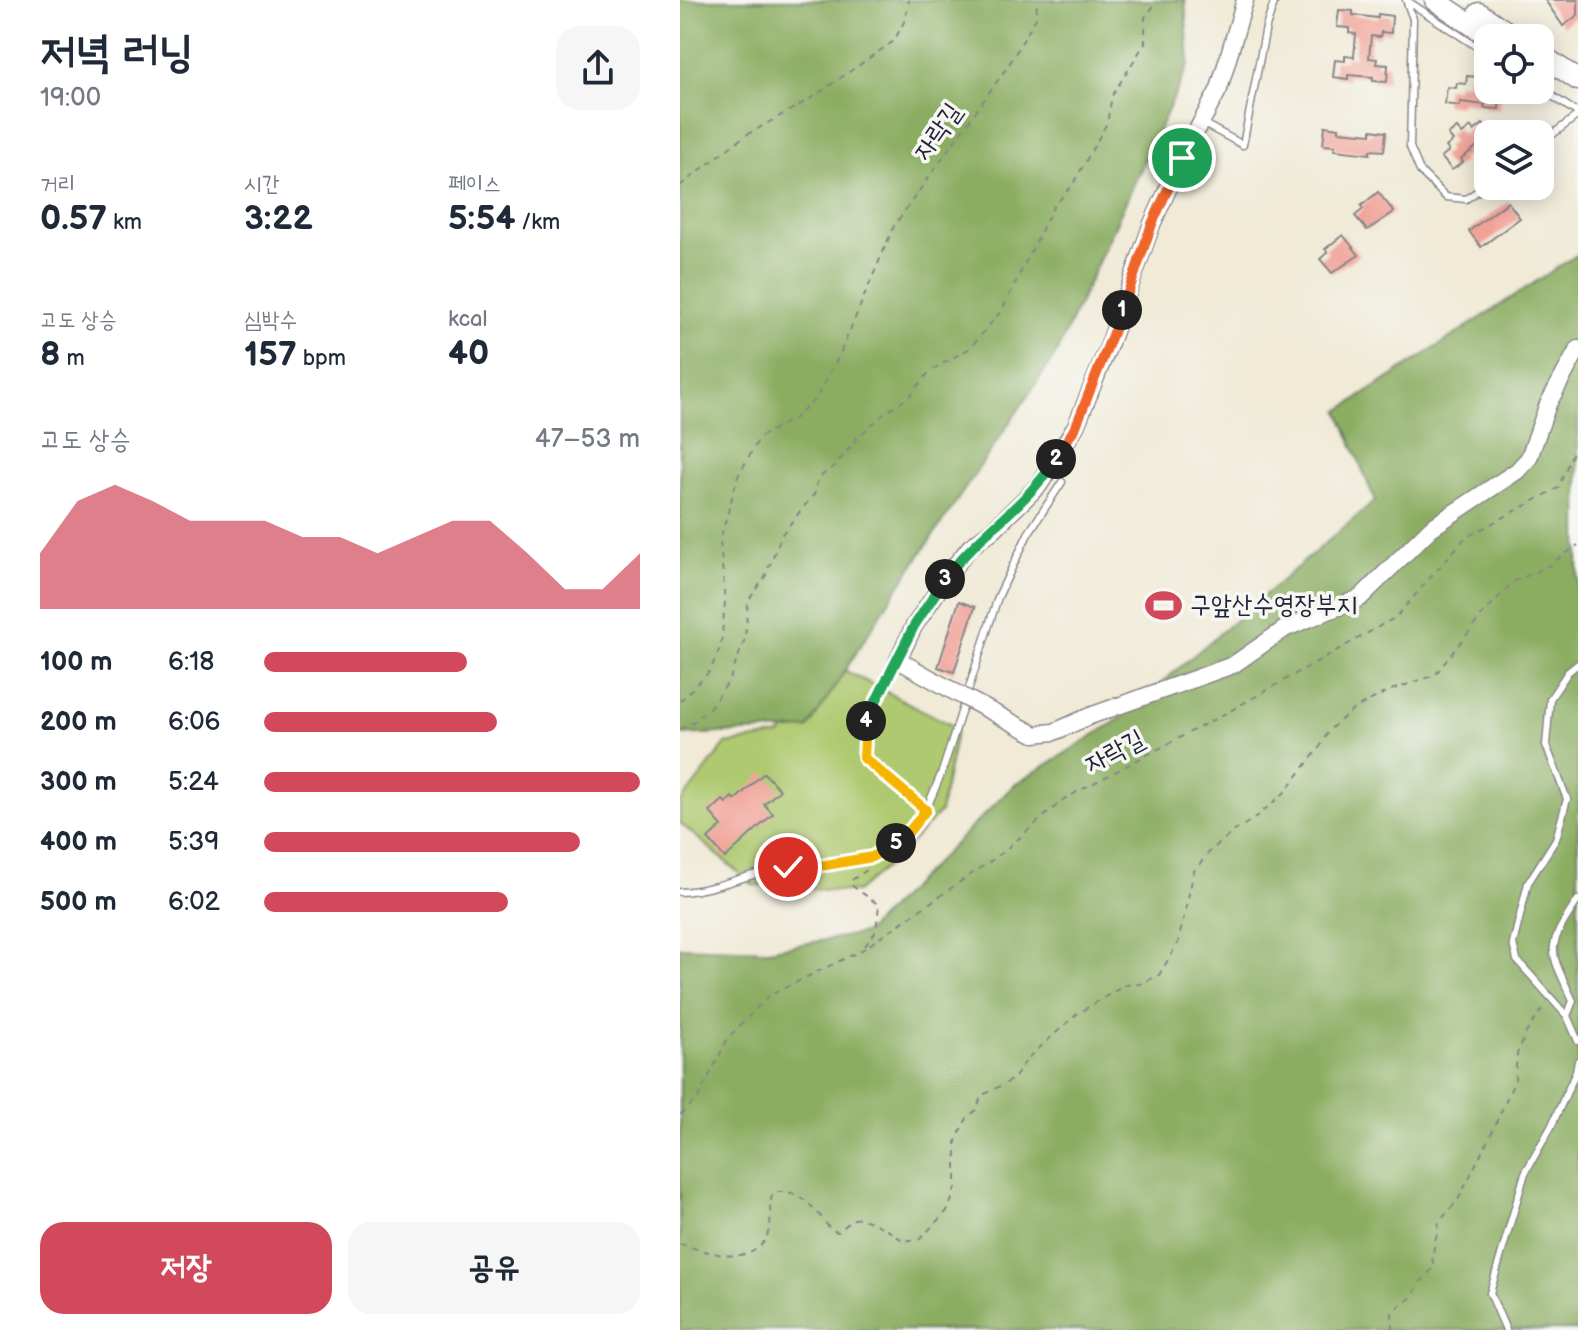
<!DOCTYPE html>
<html lang="ko">
<head>
<meta charset="utf-8">
<style>
	:root { --surface:#fff; --page:#f6f6f7; --text:#1f2937; --muted:#747a83; --accent:#d1495b }
	body { margin:0; font-family:"Balsamiq Sans","Poor Story",sans-serif; background:var(--page); color:var(--text); height:100vh; display:flex; flex-direction:column; font-size:30px; white-space:nowrap }
	* { box-sizing:border-box; margin:0 }
	p { font-size:26px; color:var(--muted) }
	.icon { flex:none; width:44px; height:44px; fill:none; stroke:currentColor; stroke-width:2; stroke-linecap:round; stroke-linejoin:round }
	.map { position:relative; flex:1; overflow:hidden }
	.sheet { display:flex; flex-direction:column; background:var(--surface); width:680px }
	.sheet>* { flex:none }
	.tools { position:absolute; left:794px; top:24px; display:grid; gap:16px }
	.tools a { display:grid; place-items:center; width:80px; height:80px; border-radius:16px; background:var(--surface); box-shadow:0 4px 20px #0003; font-size:40px }
	.pin { position:absolute; display:grid; place-items:center; width:68px; height:68px; color:#fff; margin:-34px; border:4px solid #fff; border-radius:50%; box-shadow:0 2px 8px #0007 }
	.km { position:absolute; width:40px; height:40px; margin:-20px; border-radius:50%; background:#222; color:#fff; font-size:22px; line-height:40px; text-align:center }
	.round { display:grid; place-items:center; flex:none; width:84px; height:84px; border-radius:24px; background:var(--page) }
	.overview { display:flex; align-items:center; justify-content:space-between; height:136px; padding:0 40px }
	h1 { font-size:44px; font-weight:800; line-height:60px }
	.stats { display:grid; grid-template-columns:repeat(3,1fr); gap:12px; height:136px; padding:8px 40px }
	.stats div { display:grid; align-content:center }
	.stats b { font-size:34px; font-weight:800 }
	.stats small { font-size:22px; font-weight:400 }
	.stats p { font-size:22px }
	.chart { height:224px; padding:16px 40px }
	.chart p { display:flex; justify-content:space-between }
	.chart svg { width:100%; height:144px; margin-top:8px; fill:var(--accent); opacity:.7 }
	.button { display:flex; gap:16px; margin-top:auto; padding:16px 40px }
	.button a { flex:1; height:92px; border-radius:24px; background:var(--accent); color:#fff; font-size:32px; font-weight:800; line-height:92px; text-align:center }
	.button a+a { background:var(--page); color:var(--text) }
	ul { padding:0 40px; list-style:none; font-size:26px }
	li { display:grid; grid-template-columns:128px 96px 1fr; align-items:center; height:60px }
	li i { height:20px; border-radius:10px; background:var(--accent) }
	main { display:flex; flex:1; min-height:0 }
	.map>svg:first-child { display:block }
</style>
</head>
<body>
<main>
<section class="sheet">
<div class="overview"><div><h1>저녁 러닝</h1><p>19:00</p></div><a class="round"><svg class="icon" aria-label="share" viewBox="0 0 24 24"><path d="M12 15V3M7 8l5-5 5 5M5 13v7h14v-7"/></svg></a></div>
<div class="stats">
<div><p>거리</p><b>0.57<small> km</small></b></div>
<div><p>시간</p><b>3:22</b></div>
<div><p>페이스</p><b>5:54<small> /km</small></b></div>
</div>
<div class="stats">
<div><p>고도 상승</p><b>8<small> m</small></b></div>
<div><p>심박수</p><b>157<small> bpm</small></b></div>
<div><p>kcal</p><b>40</b></div>
</div>
<div class="chart"><p><span>고도 상승</span>47–53 m</p>
<svg viewBox="0 0 160 44" preserveAspectRatio="none"><path d="M0 44V27L10 11L20 6L30 11L40 17L50 17L60 17L70 22L80 22L90 27L100 22L110 17L120 17L130 27L140 38L150 38L160 27V44z"/></svg>
</div>
<ul>
<li><b>100 m</b>6:18<i style="width:54%"></i></li>
<li><b>200 m</b>6:06<i style="width:62%"></i></li>
<li><b>300 m</b>5:24<i style="width:100%"></i></li>
<li><b>400 m</b>5:39<i style="width:84%"></i></li>
<li><b>500 m</b>6:02<i style="width:65%"></i></li>
</ul>
<div class="button"><a>저장</a><a>공유</a></div>
</section>
<div class="map">
<svg width="898" height="1330" viewBox="0 0 898 1330">
	<rect width="100%" height="100%" fill="#f6f6f2"/>
	<filter id="ink" filterUnits="userSpaceOnUse"><feTurbulence type="fractalNoise" baseFrequency=".0125" numOctaves="2"/><feDisplacementMap in="SourceGraphic" scale="16" xChannelSelector="R" yChannelSelector="G"/><feConvolveMatrix kernelMatrix="1 2 1 2 8 2 1 2 1" color-interpolation-filters="sRGB"/></filter>
	<filter id="wash" filterUnits="userSpaceOnUse"><feTurbulence type="fractalNoise" baseFrequency=".006" numOctaves="4" result="noise"/><feDisplacementMap in="SourceGraphic" scale="32" xChannelSelector="R" yChannelSelector="G"/><feGaussianBlur stdDeviation="1.8" result="paint"/><feColorMatrix in="noise" values="0 0 0 0 0 0 0 0 0 0 0 0 0 0 0 0 0 1.4 0 .05"/><feComposite in="paint" operator="in"/></filter>
	<g filter="url(#wash)">
		<rect width="100%" height="100%" fill="#f0ead6"/>
		<!-- green -->
		<path fill="#afc96f" stroke="#687655" stroke-width="2" d="M152 664 277 728 260 812 213 861 176 892 73 885 0 823V803L46 744 101 735Z"/>
		<!-- forest -->
		<path fill="#8bad62" stroke="#56684e" stroke-width="2" d="M0 0H505L509 64 376 354 209 601 128 729 0 735Z
			M898 254V1330H0V947L88 950 185 933 333 786 438 720 695 501 659 411Z"/>
		<g id="blocks">
			<!-- building -->
			<path fill="#f1a297" d="M865 0H898V15L883 26Z
				M659 10 673 11V15L698 18V14L712 16 711 33 701 32 700 37 691 36 689 58 697 59 696 64 708 65 707 82 693 81V77L668 75V79L653 77 655 60 665 61V56L674 57 676 34 669 33V28L657 27Z
				M787 76 798 77V85L808 86V91L820 92 819 109 804 108 805 105 780 102V106L765 104 767 87 776 88 777 83 786 84Z
				M803 124 808 130V142L803 146 801 143 781 159 783 162 772 170 761 157 769 151 766 147 773 141 768 135 777 128 782 134 791 127 794 131Z
				M645 126 659 128V131L691 134V130L706 132 704 151 690 150V154L654 150 655 146 643 145Z
				M698 192 714 212 687 230 675 216 683 209 681 206Z
				M828 202 840 218 801 247 789 231Z
				M663 235 679 255 652 273 640 259 648 252 645 249Z
				M279 601 295 607 274 672 258 667Z
				M84 773 100 790 84 804 93 814 45 858 28 839 42 826 30 812 43 800 46 803 52 797 55 800Z"/>
		</g>
	</g>
	<g filter="url(#ink)">
		<use href="#blocks" fill-opacity="0" stroke="#898688" stroke-width="2"/>
		<g fill="none" stroke-linecap="round" stroke-linejoin="round">
			<defs>
				<path id="lane" d="M726 0 733 19 730 147 740 171 766 197 786 199 808 184
					M726 0 808 54
					M860 88 898 113
					M524 124 563 145 586 27 595 0
					M860 144 898 115
					M898 664 888 672 870 699 866 745 887 799 876 839 848 883 833 944 837 960 887 1016 898 1041
					M246 810 262 772 318 597 348 534 382 482
					M0 892C38 890 73 871 109 867 135 863 173 867 196 855 218 844 231 830 246 810L184 758 187 717 218 660
					M887 1016 893 1001C869 948 864 951 898 900
					M826 1330 810 1293 845 1173 871 1127 896 1072 898 1061"/>
				<path id="secondary" d="M282 696 218 660 234 626 274 567 290 547 312 531 360 484 396 426 429 345 472 224 502 158 539 89 565 0
					M354 734 374 732 410 716 553 665 606 628 680 598 751 528 837 471 849 458 868 404 898 349"/>
				<path id="highway" d="M755 0 811 38
					M799 13 836 38
					M860 54 898 80"/>
			</defs>
			<!-- lane casing -->
			<use href="#lane" stroke="#898688" stroke-width="9"/>
			<!-- secondary casing -->
			<use href="#secondary" stroke="#898688" stroke-width="19"/>
			<!-- highway casing -->
			<use href="#highway" stroke="#898688" stroke-width="23"/>
			<!-- path -->
			<path stroke="#898688" stroke-width="2" stroke-dasharray="6 6" stroke-linecap="butt" d="M0 186 63 137 130 99 214 41 225 20 229 0
				M0 701 30 671 41 646 45 602 40 540 58 476 80 437 118 416 136 398 159 356 214 226 328 66 356 18 357 0
				M0 729 9 726 30 707 49 681 65 639 68 601 85 577 102 534 135 493 138 478 154 467 178 437 206 412 229 397 250 371 290 348 322 310 373 207 392 186 427 123 432 96 465 43V17L473 7 472 0
				M185 946 196 931 199 905 171 885 173 879 190 868
				M0 1115 18 1098 48 1038 88 996 182 950 322 853 384 799 548 712 716 617 785 538 878 488 898 440
				M0 1244C27 1252 78 1271 89 1230 93 1215 87 1207 93 1193 120 1186 136 1211 151 1230L158 1232C163 1229 169 1221 174 1219 183 1215 216 1234 223 1241L240 1239 268 1210 276 1188V1141L287 1118 297 1109 301 1096 334 1079 347 1059 397 1014 445 985 460 984 479 975 498 943 514 871 530 851 553 832 575 818 604 793 640 747 649 730 674 709 708 691 755 675 802 615 833 582 868 566 898 545
				M713 1330 712 1312 733 1296 739 1283 747 1276 754 1266 752 1258 759 1222 778 1200 812 1132 835 1080 837 1054 847 1031 866 1004"/>
			<!-- lane -->
			<use href="#lane" stroke="#fff" stroke-width="6"/>
			<!-- secondary -->
			<use href="#secondary" stroke="#fff" stroke-width="16"/>
			<!-- highway -->
			<use href="#highway" stroke="#fff" stroke-width="20"/>
			<defs>
				<path id="secondary-bridge" d="M282 696 354 734"/>
			</defs>
			<!-- secondary-bridge casing -->
			<use href="#secondary-bridge" stroke="#898688" stroke-width="19" stroke-linecap="butt"/>
			<!-- secondary-bridge -->
			<use href="#secondary-bridge" stroke="#fff" stroke-width="16"/>
		</g>
	</g>
	<g fill="none" stroke-linecap="round" stroke-linejoin="round" filter="url(#ink)">
		<defs>
			<path id="split-1" d="M442 310 472 224 502 158"/>
			<path id="split-2" d="M376 459 396 426 442 310"/>
			<path id="split-3" d="M265 579C298 533 344 509 376 459"/>
			<path id="split-4" d="M186 721 234 626 265 579"/>
			<path id="split-5" d="M186 721 184 758 246 810 224 838 216 843"/>
			<path id="split-6" d="M108 867 146 865 192 857 216 843"/>
		</defs>
		<!-- split-1 casing -->
		<use href="#split-1" stroke="#fff" stroke-width="16"/>
		<!-- split-2 casing -->
		<use href="#split-2" stroke="#fff" stroke-width="16"/>
		<!-- split-3 casing -->
		<use href="#split-3" stroke="#fff" stroke-width="16"/>
		<!-- split-4 casing -->
		<use href="#split-4" stroke="#fff" stroke-width="16"/>
		<!-- split-5 casing -->
		<use href="#split-5" stroke="#fff" stroke-width="16"/>
		<!-- split-6 casing -->
		<use href="#split-6" stroke="#fff" stroke-width="16"/>
		<!-- split-1 -->
		<use href="#split-1" stroke="#f0652b" stroke-width="10"/>
		<!-- split-2 -->
		<use href="#split-2" stroke="#f0652b" stroke-width="10"/>
		<!-- split-3 -->
		<use href="#split-3" stroke="#22a559" stroke-width="10"/>
		<!-- split-4 -->
		<use href="#split-4" stroke="#22a559" stroke-width="10"/>
		<!-- split-5 -->
		<use href="#split-5" stroke="#f5b400" stroke-width="10"/>
		<!-- split-6 -->
		<use href="#split-6" stroke="#f5b400" stroke-width="10"/>
	</g>
	<!-- icons -->
	<defs>
		<symbol id="stadium-bare" viewBox="-9 -9 18 18"><path d="M0-5a6.5 5 0 1 0 0 10a6.5 5 0 1 0 0-10ZM-3.5-1.8h7v3.6h-7Z" fill="#d1495b" stroke="#f6f6f2" stroke-width="2.5" paint-order="stroke"/></symbol>
	</defs>
	<g fill-rule="evenodd">
		<use href="#stadium-bare" x="458" y="580" width="51" height="51"/>
	</g>
	<g text-anchor="middle" dominant-baseline="central" stroke-width="7" stroke-linejoin="round" paint-order="stroke">
		<!-- street labels -->
		<g font-size="26" fill="#22223b" stroke="#f6f6f2">
			<text transform="translate(258 132) rotate(-55)">자락길</text>
			<text transform="translate(435 752) rotate(-28)">자락길</text>
		</g>
		<!-- poi labels -->
		<g font-size="26" fill="#22223b" stroke="#f6f6f2" text-anchor="start">
			<text x="510" y="605">구앞산수영장부지</text>
		</g>
	</g>
</svg>
<div class="tools">
<a><svg class="icon" aria-label="locate" viewBox="0 0 24 24"><circle cx="12" cy="12" r="6"/><path d="M12 2v4M12 18v4M2 12h4M18 12h4"/></svg></a>
<a><svg class="icon" aria-label="layers" viewBox="0 0 24 24"><path d="M12 4l9 5-9 5-9-5zM3 14l9 5 9-5"/></svg></a>
</div>
<div class="pin" style="left:502px;top:158px;background:#1e9e55"><svg class="icon" aria-label="arrive" viewBox="0 0 24 24"><path d="M6 21V4h12l-3 4 3 4H6"/></svg></div>
<div class="pin" style="left:108px;top:867px;background:#d93025"><svg class="icon" aria-label="check" viewBox="0 0 24 24"><path d="M5 12l5 5 9-10"/></svg></div>
<b class="km" style="left:442px;top:310px">1</b>
<b class="km" style="left:376px;top:459px">2</b>
<b class="km" style="left:265px;top:579px">3</b>
<b class="km" style="left:186px;top:721px">4</b>
<b class="km" style="left:216px;top:843px">5</b>
</div>
</main>
</body>
</html>
